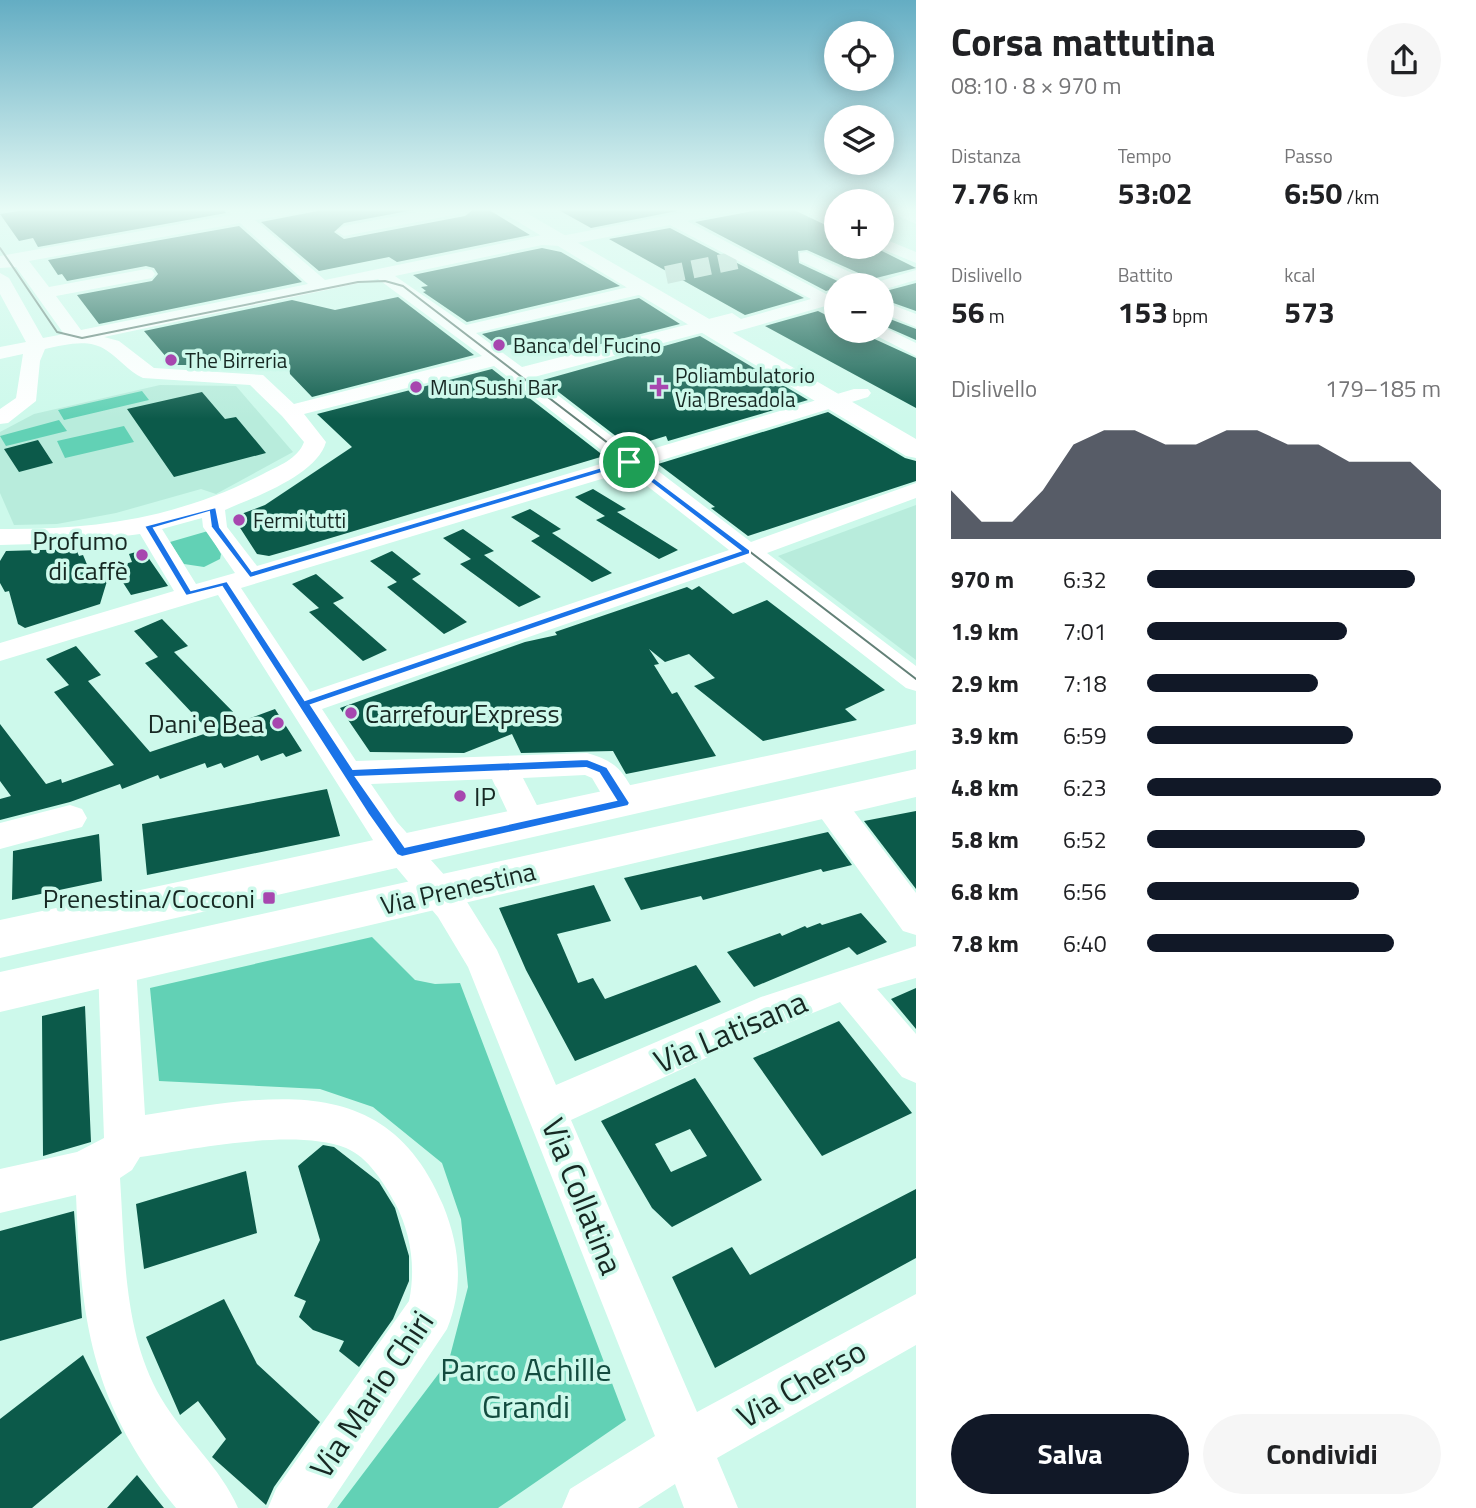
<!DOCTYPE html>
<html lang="it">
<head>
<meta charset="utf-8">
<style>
	:root { --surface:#fff; --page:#f6f6f6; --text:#202124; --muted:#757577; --accent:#111827 }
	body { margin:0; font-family:"Titillium Web",sans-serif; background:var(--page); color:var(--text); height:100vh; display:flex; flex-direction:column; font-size:26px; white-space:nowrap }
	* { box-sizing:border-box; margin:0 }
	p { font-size:23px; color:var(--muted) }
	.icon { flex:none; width:38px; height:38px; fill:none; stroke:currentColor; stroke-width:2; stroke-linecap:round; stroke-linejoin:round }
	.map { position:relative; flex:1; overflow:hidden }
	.side { display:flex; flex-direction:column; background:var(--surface); width:560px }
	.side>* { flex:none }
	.controls { position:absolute; left:824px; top:21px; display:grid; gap:14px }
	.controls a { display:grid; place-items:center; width:70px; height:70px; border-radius:50%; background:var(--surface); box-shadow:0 4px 18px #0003; font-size:35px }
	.pin { position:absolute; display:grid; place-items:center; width:60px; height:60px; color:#fff; margin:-30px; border:4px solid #fff; border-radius:50%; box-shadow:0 2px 7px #0007 }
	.round { display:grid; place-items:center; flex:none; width:74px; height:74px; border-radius:37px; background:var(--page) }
	.headline { display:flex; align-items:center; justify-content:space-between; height:119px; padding:0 35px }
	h1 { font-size:38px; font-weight:700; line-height:52px }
	.metrics { display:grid; grid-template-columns:repeat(3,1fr); gap:10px; height:119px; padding:7px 35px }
	.metrics div { display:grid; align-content:center }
	.metrics b { font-size:30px; font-weight:700 }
	.metrics small { font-size:19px; font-weight:400 }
	.metrics p { font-size:19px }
	.chart { height:196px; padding:14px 35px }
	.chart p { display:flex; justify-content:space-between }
	.chart svg { width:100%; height:126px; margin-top:7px; fill:var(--accent); opacity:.7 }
	.action { display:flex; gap:14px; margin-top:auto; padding:14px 35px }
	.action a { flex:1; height:80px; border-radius:42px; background:var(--accent); color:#fff; font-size:28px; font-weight:700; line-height:80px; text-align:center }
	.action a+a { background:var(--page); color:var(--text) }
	ul { padding:0 35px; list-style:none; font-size:23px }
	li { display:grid; grid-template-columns:112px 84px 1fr; align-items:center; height:52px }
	li i { height:18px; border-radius:9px; background:var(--accent) }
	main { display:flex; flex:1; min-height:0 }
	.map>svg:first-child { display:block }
</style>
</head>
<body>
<main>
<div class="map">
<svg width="916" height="1508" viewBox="0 0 916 1508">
	<rect width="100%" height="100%" fill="#cdf9eb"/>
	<!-- built -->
	<path fill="#b8ecdc" d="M160 385 236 386 293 452 216 494 201 489 116 513 57 524 14 525 0 493V432L34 414Z
		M916 505V660L778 556Z"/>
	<!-- green -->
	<path fill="#62d1b5" d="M142 391 149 400 64 420 58 410Z
		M59 420 67 431 6 446 0 436Z
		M124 426 134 442 65 458 57 441Z
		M208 531 221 554 220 559 204 567 184 564 170 542Z
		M372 937 415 980 435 984 460 983 626 1420 498 1508H337L449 1360 468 1287 461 1219 442 1163 373 1107 320 1089 159 1081 150 988Z"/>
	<!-- building -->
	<path fill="#0c5a4a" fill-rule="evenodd" d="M37 208H223L226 213 38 247 33 238 19 241 0 214Z
		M333 208H424L344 223 334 232 344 239 465 216 475 208H486L530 235 397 262 389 257 319 271 261 222Z
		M555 208H672L677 211 591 228Z
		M769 208H790L836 230V247H874L916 268 872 279 807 250 798 251 799 263 846 285H836V288L826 291 695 222Z
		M239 226 302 282 99 324 77 295 152 281 158 274 154 268 146 266 67 281 62 274 58 275 48 260Z
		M670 228 804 298 745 315 609 239Z
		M542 248 561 252 620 286 467 322 423 292 426 291 421 287 428 286 413 275Z
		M916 283V311L882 299V292Z
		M398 297 474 355 312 397 290 374 289 365H280L273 358 241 365H234L228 359 203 365H173L144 331 292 300 335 310Z
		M639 298 680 324 553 356 530 340 500 347 482 334Z
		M818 311 836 320V331H857L916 358V408L765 326Z
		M882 316 916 329V340L882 325Z
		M700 336 808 400 668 441 666 436 630 447 543 380Z
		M492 369 604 456 304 546 269 556 257 554 233 517 265 505 352 447 317 414Z
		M202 392 225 419 236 417 266 453 174 477 127 409Z
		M828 412 905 458 916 461V481L748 536 711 508 715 507 658 464Z
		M38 440 53 463 19 472 4 449Z
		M593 489 626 509 617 512 678 550 659 559 596 520 605 516 575 497Z
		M530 509 561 529 552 533 612 573 592 582 531 541 540 536 511 517Z
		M463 529 494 551 484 555 541 597 519 607 460 564 471 559 443 538Z
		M76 549 79 556 83 555 91 574 111 568 100 604 25 628 18 624 9 591 5 592 0 583V561L6 551Z
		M143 550 168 586 131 595 113 567 132 562 129 554Z
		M392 551 421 574 412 579 467 622 444 634 387 587 397 582 370 561Z
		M316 574 344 598 333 603 387 650 363 661 309 612 319 608 292 584Z
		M699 586 733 614 767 600 885 690 845 709 857 720 763 741 694 686 715 678 689 654 665 662 649 649 659 664 654 665 672 694 677 692 716 756 626 774 613 751 521 753 512 734 464 753 370 752 340 708 525 642 557 635 555 632 687 587 692 590Z
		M162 619 188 646 174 652 242 721 275 709 302 751 286 757 283 753 261 761 258 755 224 768 221 763 207 768 205 763 160 779 158 775 122 789 120 784 70 802 0 820V799L11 796 0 781V724L46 784 61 779 62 783 114 765 54 692 69 685 46 659 76 646 101 675 88 681 150 752 210 732 145 663 158 657 134 631Z
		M327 789 340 836 147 875 142 824Z
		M916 811V889L864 821Z
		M828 832 852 865 823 872 821 869 703 900 701 896 641 910 624 878Z
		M99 834 102 881 12 900 13 851Z
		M594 885 611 921 557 934 578 983 593 978 605 999 696 965 721 1002 575 1061 526 970 499 908Z
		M861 913 887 942 857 955 849 947 754 987 727 952 780 933 782 936 805 926 807 928 820 923 822 925Z
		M916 988V1029L891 999Z
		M85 1006 91 1142 43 1156 42 1016Z
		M839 1021 912 1113 822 1156 753 1058Z
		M695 1078 762 1180 672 1227 652 1208 601 1121ZM690 1129 707 1156 671 1172 655 1144Z
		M323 1145 334 1147 379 1182 395 1208 409 1256V1281L393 1319 359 1367 339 1351 344 1341 313 1330 299 1317 306 1301 294 1296 320 1240 298 1166Z
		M246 1171 257 1233 144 1269 136 1204Z
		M916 1189V1258L715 1368 672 1277 732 1247 750 1275Z
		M74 1211 82 1318 0 1341V1231Z
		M224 1299 257 1364 320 1422 274 1487 266 1505 212 1457 226 1439 198 1401 180 1415 146 1337Z
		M83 1355 122 1433 32 1508H0V1419Z
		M137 1475 164 1508H107Z"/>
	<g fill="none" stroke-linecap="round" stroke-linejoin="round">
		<!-- minor-tunnel -->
		<path stroke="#a9cfc3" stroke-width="18" stroke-dasharray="18 9" stroke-linecap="butt" d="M666 275 737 260"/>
		<!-- minor -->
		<path fill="#fff" fill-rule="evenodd" d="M226 208H241L246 213 272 208H307L299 213 255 220 325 280 542 235 561 236 707 208H739L736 211 687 221 828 295 836 293V303L714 338 705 332 534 377 635 454 854 389H868L871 393 868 397 649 464 751 542 916 483V498L767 553 916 666V691L906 688 744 562 322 709 356 761 587 753C620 762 624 774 640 803L636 812 624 815 612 812 592 778 585 775 523 778 546 823 541 832 529 836 517 832 492 779 371 784 397 822 464 897 497 950 556 1085 761 997 916 946V978L877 989 916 1034V1083L902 1077 840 1002 743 1041 571 1120 697 1412 916 1294V1345L717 1458 738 1508H684L675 1484 638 1508H562L570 1489 655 1436 468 967 438 917 373 840 218 595 0 661V643L174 591 140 534 72 543 0 545V529C94 530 179 518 263 474 278 466 298 459 304 442L282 416 250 385 143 378C128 371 120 359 106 350 88 338 65 345 45 349L40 361 36 401 8 423 0 424V409L16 398 23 354 0 359V347L26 342 0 294V273L9 278 43 338 64 334 16 267 0 268V256L231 215ZM240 223 308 284 81 330 56 296 152 278 155 274 152 270 146 269 49 287 29 261ZM670 225 811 299 741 319 732 313 522 367 476 333 647 293 650 289 641 284 466 325 395 276 542 245 561 246ZM378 279 482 356 294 404 263 375 154 368 119 341 104 337ZM494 366 614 460 257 566 227 527 225 510C255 497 317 475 326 442L304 414ZM628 471 729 550 310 692 241 588ZM202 518 203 527 235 573 196 584 162 529Z
			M439 208H472L464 213 344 236 336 231 344 226Z
			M797 208H818L836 216V227Z
			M882 208H903L916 213V224Z
			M882 238 916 252V263L877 247H882Z
			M806 252 874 283 916 270V280L882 290V285H852L800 261V253Z
			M882 301 916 314V327L882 313Z
			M883 327 916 343V356L867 331H882Z
			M828 790 840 793 916 893V935L903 931 816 811 812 802 816 793Z
			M70 805 82 809 87 818 82 827 0 849V823Z
			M117 951 130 956 136 967 145 1115C266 1097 386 1067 443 1205 460 1247 464 1287 447 1329L327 1508H268L276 1489 409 1301C416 1268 411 1233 395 1203 384 1183 368 1157 346 1148 294 1128 195 1149 140 1157L132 1170 120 1178C125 1252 123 1333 161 1398 184 1437 221 1468 238 1508H176C92 1404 81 1325 76 1195L0 1213V1169L77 1152 104 1138 98 967 104 956Z"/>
		<!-- major -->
		<path fill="#fff" fill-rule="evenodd" d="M495 208H518L916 439V458L906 456Z
			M916 724V750L0 958V920Z
			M916 769V797L0 1012V972Z"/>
		<!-- tram -->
		<path stroke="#638077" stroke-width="2" d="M0 248 57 332 82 338 358 282 385 281 403 286 916 679"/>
	</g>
	<!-- sky -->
	<linearGradient id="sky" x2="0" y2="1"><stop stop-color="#64adc3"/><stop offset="0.5" stop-color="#e8fcf6"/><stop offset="1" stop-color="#e8fcf6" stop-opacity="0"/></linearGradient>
	<rect width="916" height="419" fill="url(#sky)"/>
	<!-- route -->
	<path fill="#1a73e8" stroke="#fff" stroke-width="2" fill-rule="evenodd" d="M629 459 750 550V554L311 705 353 769 587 759 607 767 630 803 628 806 402 857 397 855 368 814 222 587 186 596 144 526 216 507 220 527 252 571ZM628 465 740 551 305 700 227 581 191 590 154 528 209 512 211 527 250 578ZM586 768 599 773 616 800 405 847 356 777Z"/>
	<!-- markers -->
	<g fill="#a747af" stroke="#cdf9eb" stroke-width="2.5">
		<circle cx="499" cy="345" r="7"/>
		<circle cx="171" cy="360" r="7"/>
		<circle cx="416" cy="387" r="7"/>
		<path d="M655.5 376.5h7v7h7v7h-7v7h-7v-7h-7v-7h7z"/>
		<circle cx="239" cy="520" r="7"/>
		<circle cx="142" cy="555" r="7"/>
		<circle cx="351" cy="713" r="7"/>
		<circle cx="278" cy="723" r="7"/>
		<circle cx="460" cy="796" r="7"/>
		<rect x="262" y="891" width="14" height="14" rx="3.5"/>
	</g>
	<g text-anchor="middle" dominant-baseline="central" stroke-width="7" stroke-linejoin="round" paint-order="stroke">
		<!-- far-poi labels -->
		<g font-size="21" fill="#172823" stroke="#cdf9eb" text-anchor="start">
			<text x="513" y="345">Banca del Fucino</text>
			<text x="185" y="360">The Birreria</text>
			<text x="675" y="375">Poliambulatorio<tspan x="675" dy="24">Via Bresadola</tspan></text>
			<text x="430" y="387">Mun Sushi Bar</text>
			<text x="253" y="520">Fermi tutti</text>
		</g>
		<!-- poi labels -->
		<g font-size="26" fill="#172823" stroke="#cdf9eb" text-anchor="end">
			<text x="128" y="540">Profumo<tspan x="128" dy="30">di caffè</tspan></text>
			<text x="365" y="713" text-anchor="start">Carrefour Express</text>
			<text x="264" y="723">Dani e Bea</text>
			<text x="474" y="796" text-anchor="start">IP</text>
			<text x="255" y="898">Prenestina/Cocconi</text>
		</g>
		<!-- street labels -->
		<g font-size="26" fill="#172823" stroke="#cdf9eb">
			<text transform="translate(458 888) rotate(-13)">Via Prenestina</text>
		</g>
		<!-- near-street labels -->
		<g font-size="32" fill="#172823" stroke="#cdf9eb">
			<text transform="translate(730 1031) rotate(-23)">Via Latisana</text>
			<text transform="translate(583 1196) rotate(68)">Via Collatina</text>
			<text transform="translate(801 1383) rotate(-30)">Via Cherso</text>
			<text transform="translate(371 1394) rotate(-56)">Via Mario Chiri</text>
		</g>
		<!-- near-park labels -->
		<g font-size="32" fill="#134c3f" stroke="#cdf9eb">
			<text x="526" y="1369">Parco Achille<tspan x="526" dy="37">Grandi</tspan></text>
		</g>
	</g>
</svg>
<div class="controls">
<a><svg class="icon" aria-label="locate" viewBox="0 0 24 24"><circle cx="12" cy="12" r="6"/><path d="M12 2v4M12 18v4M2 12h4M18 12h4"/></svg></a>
<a><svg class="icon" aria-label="layers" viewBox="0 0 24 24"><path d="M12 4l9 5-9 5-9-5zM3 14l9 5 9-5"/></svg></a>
<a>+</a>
<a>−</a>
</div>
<div class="pin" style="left:629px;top:462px;background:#1e9e55"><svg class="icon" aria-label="arrive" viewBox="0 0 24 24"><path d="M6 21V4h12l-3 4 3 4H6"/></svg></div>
</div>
<section class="side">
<div class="headline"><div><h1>Corsa mattutina</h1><p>08:10 · 8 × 970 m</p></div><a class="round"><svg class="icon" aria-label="share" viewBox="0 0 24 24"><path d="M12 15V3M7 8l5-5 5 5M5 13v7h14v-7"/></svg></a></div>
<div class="metrics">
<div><p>Distanza</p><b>7.76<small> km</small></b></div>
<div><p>Tempo</p><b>53:02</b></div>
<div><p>Passo</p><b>6:50<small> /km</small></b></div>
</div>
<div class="metrics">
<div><p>Dislivello</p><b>56<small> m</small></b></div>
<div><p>Battito</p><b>153<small> bpm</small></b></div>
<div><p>kcal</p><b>573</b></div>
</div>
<div class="chart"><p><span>Dislivello</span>179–185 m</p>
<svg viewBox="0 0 160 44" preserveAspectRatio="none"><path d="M0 44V27L10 38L20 38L30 27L40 11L50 6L60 6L70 11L80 11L90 6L100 6L110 11L120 11L130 17L140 17L150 17L160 27V44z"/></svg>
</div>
<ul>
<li><b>970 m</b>6:32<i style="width:91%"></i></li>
<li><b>1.9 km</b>7:01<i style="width:68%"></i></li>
<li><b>2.9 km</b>7:18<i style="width:58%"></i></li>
<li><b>3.9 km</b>6:59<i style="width:70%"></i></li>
<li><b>4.8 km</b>6:23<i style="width:100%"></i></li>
<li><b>5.8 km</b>6:52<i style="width:74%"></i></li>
<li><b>6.8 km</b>6:56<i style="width:72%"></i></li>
<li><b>7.8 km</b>6:40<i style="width:84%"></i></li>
</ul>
<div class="action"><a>Salva</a><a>Condividi</a></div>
</section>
</main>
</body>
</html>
